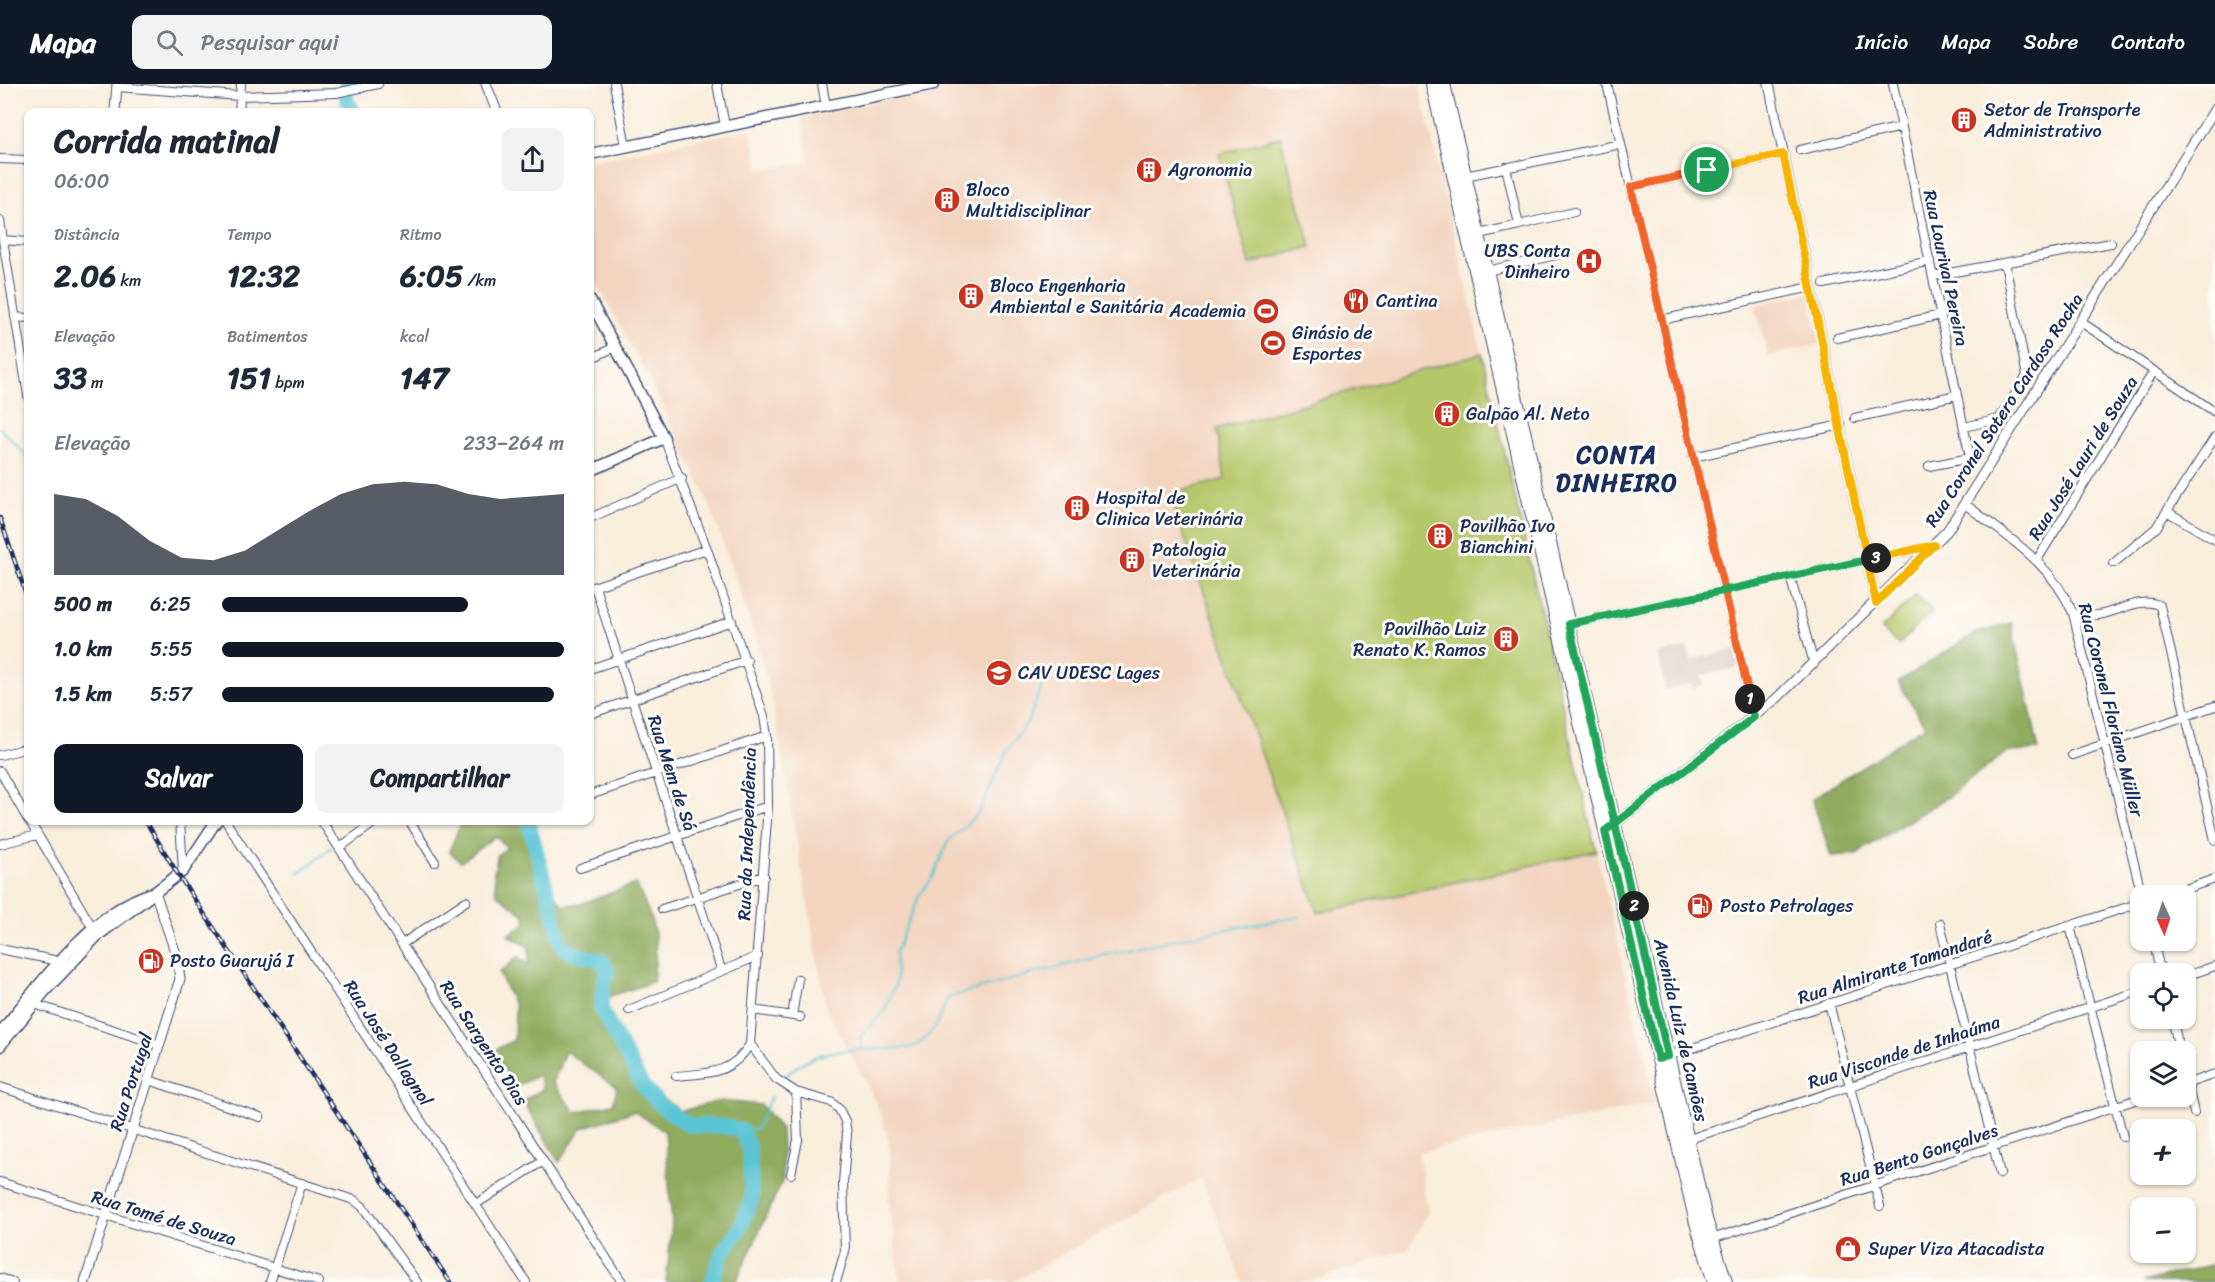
<!DOCTYPE html>
<html lang="pt">
<head>
<meta charset="utf-8">
<style>
	:root { --surface:#fff; --page:#f2f2f3; --text:#1f2937; --muted:#747a83; --accent:#111827 }
	body { margin:0; font-family:Sriracha,sans-serif; background:var(--page); color:var(--text); height:100vh; display:flex; flex-direction:column; font-size:22px; white-space:nowrap }
	* { box-sizing:border-box; margin:0 }
	p { font-size:20px; color:var(--muted) }
	.icon { flex:none; width:33px; height:33px; fill:none; stroke:currentColor; stroke-width:2; stroke-linecap:round; stroke-linejoin:round }
	.map { position:relative; flex:1; overflow:hidden }
	.details { position:absolute; left:24px; top:24px; width:570px; height:717px; display:flex; flex-direction:column; background:var(--surface); border-radius:12px; box-shadow:0 2px 4px #0004 }
	.details>* { flex:none }
	.needle { width:39px; rotate:177deg }
	.buttons { position:absolute; left:2130px; top:801px; display:grid; gap:12px }
	.buttons a { display:grid; place-items:center; width:66px; height:66px; border-radius:12px; background:var(--surface); box-shadow:0 2px 4px #0004; font-size:30px }
	.pin { position:absolute; display:grid; place-items:center; width:51px; height:51px; color:#fff; margin:-26px; border:3px solid #fff; border-radius:50%; box-shadow:0 2px 6px #0007 }
	.km { position:absolute; width:30px; height:30px; margin:-15px; border-radius:50%; background:#222; color:#fff; font-size:16px; line-height:30px; text-align:center }
	.round { display:grid; place-items:center; flex:none; width:63px; height:63px; border-radius:12px; background:var(--page) }
	.head { display:flex; align-items:center; justify-content:space-between; height:102px; padding:0 30px }
	h1 { font-size:33px; font-weight:800; line-height:45px }
	.stats { display:grid; grid-template-columns:repeat(3,1fr); gap:9px; height:102px; padding:6px 30px }
	.stats div { display:grid; align-content:center }
	.stats b { font-size:30px; font-weight:800 }
	.stats small { font-size:16px; font-weight:400 }
	.stats p { font-size:16px }
	.chart { height:168px; padding:12px 30px }
	.chart p { display:flex; justify-content:space-between }
	.chart svg { width:100%; height:108px; margin-top:6px; fill:var(--accent); opacity:.7 }
	.primary-button { display:flex; gap:12px; margin-top:auto; padding:12px 30px }
	.primary-button a { flex:1; height:69px; border-radius:12px; background:var(--accent); color:#fff; font-size:24px; font-weight:800; line-height:69px; text-align:center }
	.primary-button a+a { background:var(--page); color:var(--text) }
	ul { padding:0 30px; list-style:none; font-size:20px }
	li { display:grid; grid-template-columns:96px 72px 1fr; align-items:center; height:45px }
	li i { height:15px; border-radius:8px; background:var(--accent) }
	header { display:flex; align-items:center; gap:36px; box-sizing:border-box; height:84px; padding:0 30px; background:var(--accent); color:#fff }
	header strong { font-size:28px }
	nav { display:flex; gap:33px; margin-inline-start:auto; font-size:21px }
	.search { width:420px; height:54px; background:var(--page); display:flex; align-items:center; gap:15px; box-sizing:border-box; padding:0 21px; border-radius:12px; color:var(--muted); font-size:22px }
	.map>svg:first-child { display:block }
</style>
</head>
<body>
<header>
<strong>Mapa</strong>
<div class="search"><svg class="icon" aria-label="search" viewBox="0 0 24 24"><circle cx="10" cy="10" r="6"/><path d="M15 15l6 6"/></svg>Pesquisar aqui</div>
<nav><a>Início</a><a>Mapa</a><a>Sobre</a><a>Contato</a></nav>
</header>
<div class="map">
<svg width="2215" height="1198" viewBox="0 0 2215 1198">
	<rect width="100%" height="100%" fill="#fdfcf7"/>
	<filter id="ink" filterUnits="userSpaceOnUse"><feTurbulence type="fractalNoise" baseFrequency=".0167" numOctaves="2"/><feDisplacementMap in="SourceGraphic" scale="12" xChannelSelector="R" yChannelSelector="G"/><feConvolveMatrix kernelMatrix="1 2 1 2 8 2 1 2 1" color-interpolation-filters="sRGB"/></filter>
	<filter id="wash" filterUnits="userSpaceOnUse"><feTurbulence type="fractalNoise" baseFrequency=".008" numOctaves="4" result="noise"/><feDisplacementMap in="SourceGraphic" scale="24" xChannelSelector="R" yChannelSelector="G"/><feGaussianBlur stdDeviation="1.35" result="paint"/><feColorMatrix in="noise" values="0 0 0 0 0 0 0 0 0 0 0 0 0 0 0 0 0 1.4 0 .05"/><feComposite in="paint" operator="in"/></filter>
	<g filter="url(#wash)">
		<rect width="100%" height="100%" fill="#f9eddc"/>
		<!-- built -->
		<path fill="#f3d4bf" d="M961 0H1419L1482 269 1218 345 1225 395 1169 410 1318 829 1596 767 1656 1019 1418 1068 1428 1129 1409 1165 1309 1198H1242L1201 1094 1012 1198H900L889 1119 890 1070 886 1047 878 1022 826 924 773 620 757 557 710 422 650 296 590 187V77L750 45 760 86 809 78 801 33Z
			M1809 209 1820 260 1768 272 1755 221Z"/>
		<!-- industrial -->
		<path fill="#cfc0bb" d="M1688 563 1691 576 1736 565 1740 583 1701 591 1703 602 1693 604 1691 600 1666 606 1658 570Z"/>
		<!-- green -->
		<path fill="#b6c76a" stroke="#687b64" stroke-width="1.5" d="M1280 53 1311 163 1250 180 1219 70Z
			M1482 269 1596 767 1318 829 1169 410 1225 395 1217 345Z
			M1916 511 1932 527 1898 561 1881 545Z"/>
		<!-- forest -->
		<path fill="#90ac5e" stroke="#566e5e" stroke-width="1.5" fill-rule="evenodd" d="M2011 539 2039 666 2007 668 1950 711 1856 770 1831 772 1812 715 1925 642 1898 598 1974 550Z
			M462 737H535L550 803 562 821 580 820 636 800C656 843 659 850 653 898L599 916 647 1003 681 1027 720 1017 761 1021 781 1045 783 1095 736 1198H666L672 1138 665 1048 634 1027 582 1044 559 1078 523 1017 543 1005 539 991 515 1003 493 967 514 956 515 923 499 889 518 873 529 881V863L508 851 526 839 525 832 496 809 494 789 498 770 507 764 496 752 461 778 449 767ZM565 967 617 1004 613 1020 575 1028 553 999Z
			M2215 1180V1198H2143Z"/>
		<g fill="none" stroke-linecap="round" stroke-linejoin="round">
			<!-- stream -->
			<path stroke="#5ac5d5" stroke-width="2" d="M0 344 28 373
				M298 790 331 764
				M862 965 860 953 884 927 896 899 895 869 920 810 933 793 948 757 975 733 982 722 1007 666 1028 637 1043 600
				M785 993C819 956 870 969 913 963 932 954 941 934 947 915L951 913C1064 879 1183 850 1300 833
				M742 1047 757 1044 771 1012
				M2214 1198 2215 1197"/>
			<!-- river -->
			<path stroke="#5ac5d5" stroke-width="15" d="M346 0 347 17 354 28
				M528 736 562 862 572 869 602 876 608 887 603 901 601 925 642 1001 661 1022 689 1041 723 1042 742 1047 749 1065 752 1115 739 1146 722 1170 712 1198"/>
		</g>
	</g>
	<g filter="url(#ink)">
		<g fill="none" stroke-linecap="round" stroke-linejoin="round">
			<defs>
				<path id="minor" d="M614 0 626 62
					M717 0 725 42
					M822 0 826 22
					M1607 0 1754 633
					M1893 0 1970 374 1929 382
					M117 3 240 12 336 9 378 0
					M239 28 241 0
					M1800 66 1902 43
					M0 75 28 76
					M1465 92 1621 60
					M1631 103 1783 70
					M0 137 28 312
					M1519 141 1574 128
					M1479 150 1519 141 1506 83
					M3 156 28 158
					M1487 187 1569 168
					M1933 192 2111 159
					M1824 200 1930 177
					M15 233 28 234
					M1661 236 1811 203
					M2081 238 2215 328
					M1837 254 1941 231
					M590 275 615 263
					M1855 334 1957 311
					M1964 343 1999 335 2027 292 2005 179
					M664 354 707 465 764 632 767 652 768 722 750 960 776 995 796 1008 831 1018 839 1025 845 1037 847 1050 843 1099 845 1167 836 1198
					M1693 373 1841 341
					M1965 420C2007 453 2051 478 2073 529L2142 812
					M2168 428 2215 456
					M590 434 682 394
					M2037 476 2154 287
					M2114 479 2156 444 2215 353
					M1790 492 1814 580
					M595 503 721 885
					M590 504 707 465
					M2073 529C2081 531 2089 533 2097 531 2116 529 2142 511 2160 522L2215 756
					M1565 541 1932 462
					M590 585 732 537
					M590 630 747 576
					M0 671 28 664
					M2072 671 2215 622
					M0 687 28 736
					M590 711 767 652
					M29 736 95 848
					M180 736 183 786
					M225 736 526 1198
					M321 736 622 1198
					M409 736 435 778
					M0 760 37 751
					M339 764 378 736
					M580 784 768 722
					M2164 812 2215 795
					M662 825 764 792
					M1940 839 2000 1090
					M2070 842 2123 1053
					M2153 856 2161 890
					M402 860 466 817
					M0 865 63 878
					M2186 892 2215 882
					M1829 919 1880 1122
					M34 920 160 961
					M629 926 758 872
					M753 926 800 933
					M792 932 798 895
					M2172 934 2180 968
					M1665 973 2140 819
					M676 992C708 989 731 991 750 960
					M2186 992 2194 1029
					M149 996 260 1033
					M2186 1000 2215 990
					M0 1003 354 1116 362 1122 417 1198
					M1686 1056 2140 907
					M791 1090 798 1056 796 1008
					M0 1098 319 1198
					M476 1120 543 1077
					M1709 1156 2147 1012
					M0 1194 13 1198
					M270 1198 302 1099"/>
				<path id="tertiary" d="M486 0 497 28
					M1769 0 1876 519
					M115 28 117 0
					M1612 742 1776 615 1947 447 2215 25
					M85 1198 180 895 177 873 155 808"/>
				<path id="secondary" d="M590 70 934 0
					M590 216 664 354 590 387
					M0 949C38 902 92 827 152 809
					M0 962 45 907 97 852 183 787 217 736"/>
				<path id="primary" d="M1432 0 1696 1139 1714 1198
					M1444 0 1706 1135 1726 1198"/>
			</defs>
			<!-- minor casing -->
			<use href="#minor" stroke="#3c4c71" stroke-width="10"/>
			<!-- tertiary casing -->
			<use href="#tertiary" stroke="#3c4c71" stroke-width="11"/>
			<!-- secondary casing -->
			<use href="#secondary" stroke="#3c4c71" stroke-width="13"/>
			<!-- primary casing -->
			<use href="#primary" stroke="#3c4c71" stroke-width="14"/>
			<!-- minor -->
			<use href="#minor" stroke="#fff" stroke-width="8"/>
			<!-- tertiary -->
			<use href="#tertiary" stroke="#fff" stroke-width="9"/>
			<!-- secondary -->
			<use href="#secondary" stroke="#fff" stroke-width="10"/>
			<!-- primary -->
			<use href="#primary" stroke="#fff" stroke-width="12"/>
			<defs>
				<path id="rail" d="M0 434 28 516
					M145 736 179 792 450 1198"/>
			</defs>
			<!-- rail casing -->
			<use href="#rail" stroke="#1b2f5e" stroke-width="4.5"/>
			<!-- rail -->
			<use href="#rail" stroke="#fdfcf7" stroke-width="2" stroke-dasharray="7" stroke-linecap="butt"/>
		</g>
	</g>
	<g fill="none" stroke-linecap="round" stroke-linejoin="round" filter="url(#ink)">
		<defs>
			<path id="split-1" d="M1707 86 1631 103 1750 615"/>
			<path id="split-2" d="M1634 822 1668 972 1658 975 1605 747 1754 633 1750 615"/>
			<path id="split-3" d="M1634 822 1569 540 1876 474"/>
			<path id="split-4" d="M1707 86 1783 70 1876 519 1934 461 1876 474"/>
		</defs>
		<!-- split-1 casing -->
		<use href="#split-1" stroke="#fff" stroke-width="12"/>
		<!-- split-2 casing -->
		<use href="#split-2" stroke="#fff" stroke-width="12"/>
		<!-- split-3 casing -->
		<use href="#split-3" stroke="#fff" stroke-width="12"/>
		<!-- split-4 casing -->
		<use href="#split-4" stroke="#fff" stroke-width="12"/>
		<!-- split-1 -->
		<use href="#split-1" stroke="#f0652b" stroke-width="8"/>
		<!-- split-2 -->
		<use href="#split-2" stroke="#22a559" stroke-width="8"/>
		<!-- split-3 -->
		<use href="#split-3" stroke="#22a559" stroke-width="8"/>
		<!-- split-4 -->
		<use href="#split-4" stroke="#f5b400" stroke-width="8"/>
	</g>
	<!-- icons -->
	<defs>
		<symbol id="building-disc" viewBox="-11 -11 22 22"><circle r="9.5" fill="#c8321e" stroke="#fdfcf7"/><path d="M-4-6H4V6H1V3H-1V6H-4ZM-2.5-4.3h1.7v1.8h-1.7ZM.8-4.3h1.7v1.8H.8ZM-2.5-1h1.7V.8h-1.7ZM.8-1h1.7V.8H.8Z" fill="#fff"/></symbol>
		<symbol id="hospital-disc" viewBox="-11 -11 22 22"><circle r="9.5" fill="#c8321e" stroke="#fdfcf7"/><path d="M-5-5h3v3.5h4V-5h3V5h-3V1.5h-4V5h-3Z" fill="#fff"/></symbol>
		<symbol id="restaurant-disc" viewBox="-11 -11 22 22"><circle r="9.5" fill="#c8321e" stroke="#fdfcf7"/><path d="M-5-6h1v4h1v-4h1v4h1v-4h1v5L-1.5 .5V6h-2V.5L-5-1ZM5-6V6H3V1.5H1.5Q1.5-4 5-6Z" fill="#fff"/></symbol>
		<symbol id="stadium-disc" viewBox="-11 -11 22 22"><circle r="9.5" fill="#c8321e" stroke="#fdfcf7"/><path d="M0-5a6.5 5 0 1 0 0 10a6.5 5 0 1 0 0-10ZM-3.5-1.8h7v3.6h-7Z" fill="#fff"/></symbol>
		<symbol id="university-disc" viewBox="-11 -11 22 22"><circle r="9.5" fill="#c8321e" stroke="#fdfcf7"/><path d="M0-5L7-2L0 1L-7-2ZM-4 1L0 2.5L4 1V4Q0 6-4 4Z" fill="#fff"/></symbol>
		<symbol id="fuel-disc" viewBox="-11 -11 22 22"><circle r="9.5" fill="#c8321e" stroke="#fdfcf7"/><path d="M-5.5-6h7V0h2V4h1.3V-2.5L3-4.5l.8-.8L6-3V5H2.5V1h-1V6h-7ZM-4.2-4.7v3.2H.2V-4.7Z" fill="#fff"/></symbol>
		<symbol id="shop-disc" viewBox="-11 -11 22 22"><circle r="9.5" fill="#c8321e" stroke="#fdfcf7"/><path d="M-5-2.5h2.3a2.7 3.5 0 0 1 5.4 0H5L5.5 6h-11ZM-1.5-2.5h3a1.5 2.3 0 0 0-3 0Z" fill="#fff"/></symbol>
	</defs>
	<g fill-rule="evenodd">
		<use href="#building-disc" x="1949" y="21" width="30" height="30"/>
		<use href="#building-disc" x="1134" y="71" width="30" height="30"/>
		<use href="#building-disc" x="932" y="101" width="30" height="30"/>
		<use href="#hospital-disc" x="1574" y="162" width="30" height="30"/>
		<use href="#building-disc" x="956" y="197" width="30" height="30"/>
		<use href="#restaurant-disc" x="1341" y="202" width="30" height="30"/>
		<use href="#stadium-disc" x="1251" y="212" width="30" height="30"/>
		<use href="#stadium-disc" x="1258" y="244" width="30" height="30"/>
		<use href="#building-disc" x="1432" y="315" width="30" height="30"/>
		<use href="#building-disc" x="1062" y="409" width="30" height="30"/>
		<use href="#building-disc" x="1425" y="437" width="30" height="30"/>
		<use href="#building-disc" x="1117" y="461" width="30" height="30"/>
		<use href="#building-disc" x="1491" y="540" width="30" height="30"/>
		<use href="#university-disc" x="984" y="574" width="30" height="30"/>
		<use href="#fuel-disc" x="1685" y="807" width="30" height="30"/>
		<use href="#fuel-disc" x="136" y="862" width="30" height="30"/>
		<use href="#shop-disc" x="1833" y="1150" width="30" height="30"/>
	</g>
	<g text-anchor="middle" dominant-baseline="central" stroke-width="6" stroke-linejoin="round" paint-order="stroke">
		<!-- poi labels -->
		<g font-size="18" fill="#1b2f5e" stroke="#fdfcf7" text-anchor="start">
			<text x="1984" y="26">Setor de Transporte<tspan x="1984" dy="21">Administrativo</tspan></text>
			<text x="1168" y="86">Agronomia</text>
			<text x="966" y="106">Bloco<tspan x="966" dy="21">Multidisciplinar</tspan></text>
			<text x="1570" y="167" text-anchor="end">UBS Conta<tspan x="1570" dy="21">Dinheiro</tspan></text>
			<text x="990" y="202">Bloco Engenharia<tspan x="990" dy="21">Ambiental e Sanitária</tspan></text>
			<text x="1376" y="217">Cantina</text>
			<text x="1246" y="227" text-anchor="end">Academia</text>
			<text x="1292" y="249">Ginásio de<tspan x="1292" dy="21">Esportes</tspan></text>
			<text x="1466" y="330">Galpão Al. Neto</text>
			<text x="1096" y="414">Hospital de<tspan x="1096" dy="21">Clinica Veterinária</tspan></text>
			<text x="1460" y="442">Pavilhão Ivo<tspan x="1460" dy="21">Bianchini</tspan></text>
			<text x="1152" y="466">Patologia<tspan x="1152" dy="21">Veterinária</tspan></text>
			<text x="1486" y="545" text-anchor="end">Pavilhão Luiz<tspan x="1486" dy="21">Renato K. Ramos</tspan></text>
			<text x="1018" y="589">CAV UDESC Lages</text>
			<text x="1720" y="822">Posto Petrolages</text>
			<text x="170" y="877">Posto Guarujá I</text>
			<text x="1868" y="1165">Super Viza Atacadista</text>
		</g>
		<!-- street labels -->
		<g font-size="18" fill="#1b2f5e" stroke="#fdfcf7">
			<text transform="translate(1946 184) rotate(78)">Rua Lourival Pereira</text>
			<text transform="translate(2004 326) rotate(-57)">Rua Coronel Sotero Cardoso Rocha</text>
			<text transform="translate(2083 374) rotate(-58)">Rua José Lauri de Souza</text>
			<text transform="translate(2111 626) rotate(76)">Rua Coronel Floriano Müller</text>
			<text transform="translate(672 689) rotate(72)">Rua Mem de Sá</text>
			<text transform="translate(747 750) rotate(-88)">Rua da Independência</text>
			<text transform="translate(1895 883) rotate(-18)">Rua Almirante Tamandaré</text>
			<text transform="translate(1681 946) rotate(77)">Avenida Luiz de Camões</text>
			<text transform="translate(388 959) rotate(57)">Rua José Dallagnol</text>
			<text transform="translate(484 959) rotate(57)">Rua Sargento Dias</text>
			<text transform="translate(1904 968) rotate(-18)">Rua Visconde de Inhaúma</text>
			<text transform="translate(131 998) rotate(-72)">Rua Portugal</text>
			<text transform="translate(1919 1071) rotate(-18)">Rua Bento Gonçalves</text>
			<text transform="translate(164 1134) rotate(17)">Rua Tomé de Souza</text>
		</g>
		<!-- district labels -->
		<g font-size="24" font-weight="bold" letter-spacing="1.5" fill="#1b2f5e" stroke="#fdfcf7">
			<text x="1617" y="371">CONTA<tspan x="1617" dy="28">DINHEIRO</tspan></text>
		</g>
	</g>
</svg>
<div class="buttons">
<a><svg class="needle" viewBox="-14 -14 28 28"><path d="M0-13l5 13h-10z" fill="#e53935"/><path d="M0 13l5-13h-10z" fill="#747a83"/></svg></a>
<a><svg class="icon" aria-label="locate" viewBox="0 0 24 24"><circle cx="12" cy="12" r="6"/><path d="M12 2v4M12 18v4M2 12h4M18 12h4"/></svg></a>
<a><svg class="icon" aria-label="layers" viewBox="0 0 24 24"><path d="M12 4l9 5-9 5-9-5zM3 14l9 5 9-5"/></svg></a>
<a>+</a>
<a>−</a>
</div>
<div class="pin" style="left:1707px;top:86px;background:#1e9e55"><svg class="icon" aria-label="arrive" viewBox="0 0 24 24"><path d="M6 21V4h12l-3 4 3 4H6"/></svg></div>
<b class="km" style="left:1750px;top:615px">1</b>
<b class="km" style="left:1634px;top:822px">2</b>
<b class="km" style="left:1876px;top:474px">3</b>
<section class="details">
<div class="head"><div><h1>Corrida matinal</h1><p>06:00</p></div><a class="round"><svg class="icon" aria-label="share" viewBox="0 0 24 24"><path d="M12 15V3M7 8l5-5 5 5M5 13v7h14v-7"/></svg></a></div>
<div class="stats">
<div><p>Distância</p><b>2.06<small> km</small></b></div>
<div><p>Tempo</p><b>12:32</b></div>
<div><p>Ritmo</p><b>6:05<small> /km</small></b></div>
</div>
<div class="stats">
<div><p>Elevação</p><b>33<small> m</small></b></div>
<div><p>Batimentos</p><b>151<small> bpm</small></b></div>
<div><p>kcal</p><b>147</b></div>
</div>
<div class="chart"><p><span>Elevação</span>233–264 m</p>
<svg viewBox="0 0 160 44" preserveAspectRatio="none"><path d="M0 44V11L10 13L20 20L30 30L40 37L50 38L60 34L70 26L80 18L90 11L100 7L110 6L120 7L130 11L140 13L150 12L160 11V44z"/></svg>
</div>
<ul>
<li><b>500 m</b>6:25<i style="width:72%"></i></li>
<li><b>1.0 km</b>5:55<i style="width:100%"></i></li>
<li><b>1.5 km</b>5:57<i style="width:97%"></i></li>
</ul>
<div class="primary-button"><a>Salvar</a><a>Compartilhar</a></div>
</section>
</div>
</body>
</html>
